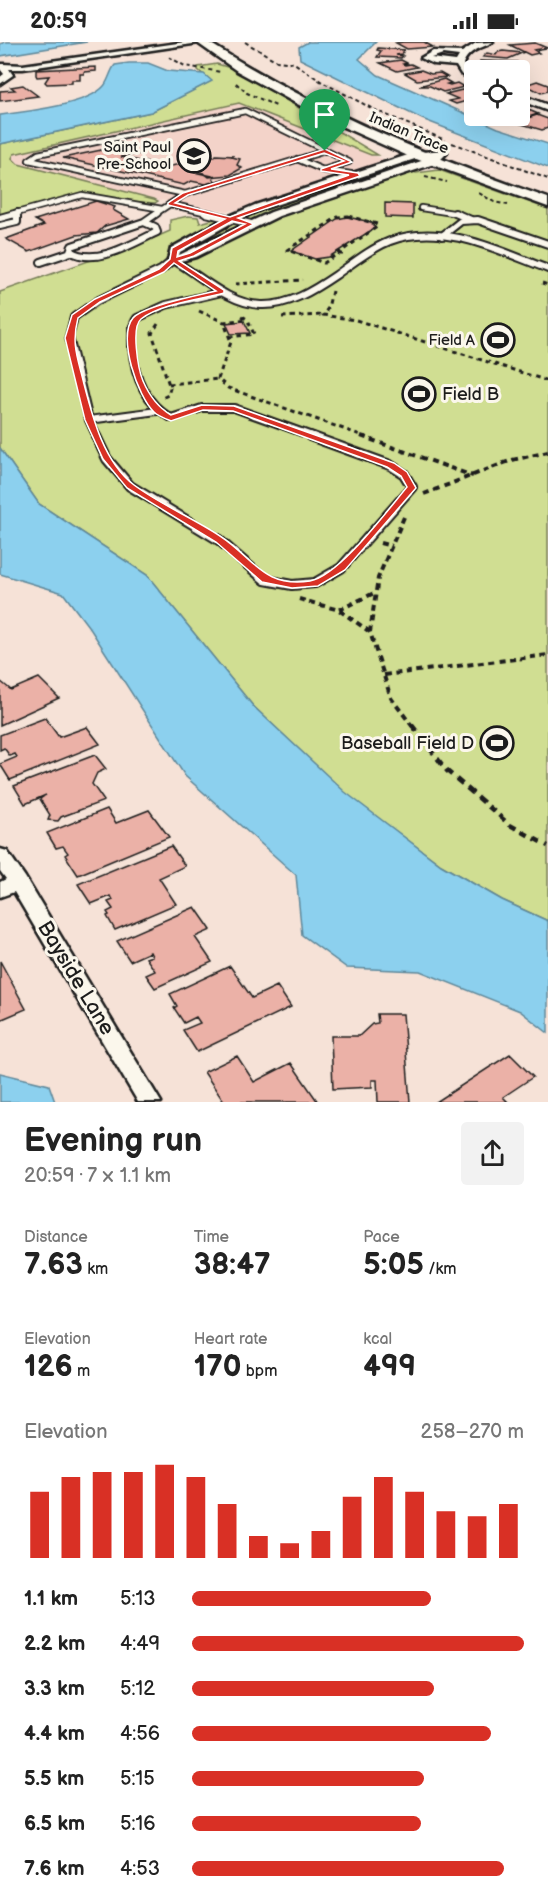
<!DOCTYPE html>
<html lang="en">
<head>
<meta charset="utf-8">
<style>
	:root { --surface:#fff; --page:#f2f2f2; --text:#222; --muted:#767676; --accent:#d93025 }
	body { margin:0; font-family:"Balsamiq Sans",sans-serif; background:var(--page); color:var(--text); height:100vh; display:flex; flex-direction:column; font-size:22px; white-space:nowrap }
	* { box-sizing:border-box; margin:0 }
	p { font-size:20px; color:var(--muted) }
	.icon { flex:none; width:33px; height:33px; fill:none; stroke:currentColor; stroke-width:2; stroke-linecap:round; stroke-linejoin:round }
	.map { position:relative; height:1060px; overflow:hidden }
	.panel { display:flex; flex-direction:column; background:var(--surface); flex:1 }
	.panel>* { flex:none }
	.tools { position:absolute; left:464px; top:18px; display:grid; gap:12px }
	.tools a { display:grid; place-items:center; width:66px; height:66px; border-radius:6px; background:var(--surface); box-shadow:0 6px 24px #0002; font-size:30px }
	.pin { position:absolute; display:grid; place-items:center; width:51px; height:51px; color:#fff; margin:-62px -26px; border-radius:50% 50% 50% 0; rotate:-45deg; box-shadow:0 0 6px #0007 }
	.pin .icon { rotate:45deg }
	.round { display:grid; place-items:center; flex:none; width:63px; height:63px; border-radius:6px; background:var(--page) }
	.head { display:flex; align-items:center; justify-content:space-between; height:102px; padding:0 24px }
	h1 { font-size:33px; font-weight:700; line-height:45px }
	.figures { display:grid; grid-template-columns:repeat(3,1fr); gap:9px; height:102px; padding:6px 24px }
	.figures div { display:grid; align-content:center }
	.figures b { font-size:30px; font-weight:700 }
	.figures small { font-size:16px; font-weight:400 }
	.figures p { font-size:16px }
	.chart { height:168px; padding:12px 24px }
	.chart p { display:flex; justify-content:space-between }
	.chart svg { width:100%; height:108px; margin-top:6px; stroke:var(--accent); stroke-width:6 }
	ul { padding:0 24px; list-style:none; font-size:20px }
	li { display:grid; grid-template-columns:96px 72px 1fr; align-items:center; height:45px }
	li i { height:15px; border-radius:8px; background:var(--accent) }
	.status { display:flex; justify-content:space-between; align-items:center; height:42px; padding:0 30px; background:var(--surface); direction:ltr }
	.status svg { height:16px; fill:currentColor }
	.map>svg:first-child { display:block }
</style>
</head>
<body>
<div class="status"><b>20:59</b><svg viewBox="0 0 49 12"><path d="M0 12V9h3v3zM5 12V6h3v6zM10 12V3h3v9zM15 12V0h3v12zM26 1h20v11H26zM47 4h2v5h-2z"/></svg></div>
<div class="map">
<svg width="548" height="1060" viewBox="0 0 548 1060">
	<rect width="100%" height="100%" fill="#f6e2d7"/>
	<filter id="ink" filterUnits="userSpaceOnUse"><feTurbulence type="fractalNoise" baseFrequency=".0167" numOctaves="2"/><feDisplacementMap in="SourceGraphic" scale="12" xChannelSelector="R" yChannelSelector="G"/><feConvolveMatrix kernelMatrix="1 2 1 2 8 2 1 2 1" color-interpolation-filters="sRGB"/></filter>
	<g filter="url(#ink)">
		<!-- built -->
		<path fill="#f3d3c9" d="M239 61 393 121 259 165 228 169 154 157 18 122 12 116 14 112Z"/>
		<!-- green -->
		<path fill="#d0de92" stroke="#767d57" stroke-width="1.5" d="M217 22 234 27 378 113H371L239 61 14 112 12 116 18 122 154 157 158 159 155 161 124 159 91 153 0 176V102L151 70 211 39 198 28V25Z
			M393 121 416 131 439 128 548 167V879L502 858 441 823 345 751 253 664 147 533 39 462 0 406V250L154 196 170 189V178L188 174 198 175 200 181 259 165Z"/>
		<!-- water -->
		<path fill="#8cd0ee" stroke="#5f889a" stroke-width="1.5" d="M6 0H87L0 14V2Z
			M308 0H376L359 17 378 33 498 86 548 102V126L422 77 300 17 299 5Z
			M129 21H148L168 29 204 32 212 39 151 70 0 102V73C25 70 88 63 104 44 109 38 110 29 115 23Z
			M0 406 39 462 147 533 253 664 345 750 441 823 502 858 548 879V991L520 969 420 929 347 926 302 893 296 833 185 734 91 588 63 551 0 532Z
			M0 1031 49 1043 55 1060H0Z"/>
		<!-- building -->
		<path fill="#ebb1a7" stroke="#1c1c1c" stroke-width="1.5" d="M403 0H424L433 5 407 7 396 1Z
			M535 1 547 6 534 8 539 11 530 13 510 3Z
			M378 6 404 8 402 12 396 13 403 14 401 16 377 15 381 9 377 8Z
			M503 9 522 11 508 17 483 15 487 11 496 13 498 10Z
			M401 18 407 21 403 22 405 23 411 22 417 25 397 29 380 21Z
			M480 19 517 20V23H509L510 28H489L488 25 481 23Z
			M96 25V29L84 30V32H80V38H72V41L47 42 45 40 49 34 37 35 36 33V28Z
			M421 28 431 32 440 31 447 35 417 38 405 31Z
			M444 37 451 41 447 42 450 43 457 41 464 45 443 50 430 44H419Z
			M537 39 548 43V49L541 51 532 46 527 48 519 45Z
			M23 43 38 54 0 59V49L15 48 11 45Z
			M462 48 474 50V57L456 62 449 59 458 57 446 52Z
			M519 66H524L538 72 515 79 501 74H519Z
			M537 73 548 77V86L542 88 515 80Z
			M125 103 138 112 121 115 167 125 203 117 201 121 192 122 197 127 194 130 212 134 215 139 206 142 191 139 184 143 63 116Z
			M216 113 233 114 232 115 240 117 237 123 242 126 230 133 209 135 204 131 194 130 197 127 192 122 201 121 206 114 215 115Z
			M96 159 115 165 113 168 129 177 105 184 97 191 76 193 29 210 6 197 44 183 35 178Z
			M385 161 413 162V176L385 175Z
			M347 175 371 180 375 186 329 215 315 217 291 209 337 177Z
			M244 279 250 291 231 292 226 281Z
			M39 636 59 656 0 683V639L11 648Z
			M45 676 59 695 87 685 100 702 10 738 0 722 17 715 15 712 10 714 4 706 0 708V693Z
			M95 713 106 727 97 731 92 742 104 759 61 775 58 779 48 778 50 773 40 757 46 753 25 762 14 744Z
			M107 767 116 781 149 768 169 795 78 833 65 813 68 811 63 804 56 806 47 791Z
			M171 804 185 824 159 836 176 862 115 888 107 874 109 873 107 870 113 867 108 860 113 858 111 854 91 862 78 842Z
			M195 865 211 888 195 895 212 920 155 946 146 933 155 929 146 916 152 914 150 910 130 919 117 899Z
			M0 919 26 967 0 978Z
			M230 924 252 956 277 944 291 965 197 1010 183 988 200 981 196 975 184 981 174 966 177 964 170 952Z
			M377 972H403L410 1060H378L377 1038H372V1045L333 1047 331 994H359L372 982 378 981Z
			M510 1012 533 1035 503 1055 508 1060H436Z
			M237 1014 254 1040 291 1021 318 1060H224L204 1030Z"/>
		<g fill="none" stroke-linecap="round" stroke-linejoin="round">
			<defs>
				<path id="service-far2" d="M297 117 323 128 358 133
					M185 152 29 118 38 112 245 69 349 120 323 128
					M170 162 212 172
					M421 166 459 172
					M13 172 82 153 162 167
					M155 172 185 152 325 109"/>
				<path id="service-far1" d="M206 171 251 182
					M455 171 471 178
					M0 176 18 171
					M144 180 155 185 157 190C133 201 96 225 70 209L72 204Z
					M144 180 157 171
					M0 184 17 180V171
					M442 194 461 179 478 178 548 202
					M41 220 71 210
					M222 250 166 263 137 276C131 284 132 294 132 304 134 334 144 360 171 376L202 366H234L315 395
					M89 378 157 369
					M97 395 89 378 69 295 74 275 97 259 161 228 173 218C200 233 228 262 261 263 289 264 314 248 336 233 353 221 370 207 390 199 442 179 500 209 548 227"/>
				<path id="service" d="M96 394 107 417 130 444 219 498 265 538 292 543 315 541 341 526 412 445 404 432 390 423 310 394"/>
				<path id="minor" d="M185 0H206L23 27H9L13 33 0 42V35L4 32 0 27V22H3L23 23Z
					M493 0C481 7 469 7 463 22L467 28 474 32V38L461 32 456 24 434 22 421 16 433 9 462 10 476 1ZM443 12 459 14 456 19 431 16Z
					M519 52 548 63V69L519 58Z
					M442 108 447 111 437 121 279 174 196 215 173 221 168 218 171 206 227 175 255 163 414 111ZM433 115 271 170 179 213 180 210 235 179 263 167 418 116Z
					M0 807 7 809 25 835 161 1060H138L14 850 0 855V840L6 837 0 829Z"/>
				<path id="secondary" d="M196 0H208C315 68 429 115 548 156V165L408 114 321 75 237 29Z"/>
			</defs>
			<!-- service-far2 casing -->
			<use href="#service-far2" stroke="#1c1c1c" stroke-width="8"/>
			<!-- service-far1 casing -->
			<use href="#service-far1" stroke="#1c1c1c" stroke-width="10"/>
			<!-- service casing -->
			<use href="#service" stroke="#1c1c1c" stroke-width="12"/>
			<!-- minor casing -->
			<use href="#minor" stroke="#1c1c1c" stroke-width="5"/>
			<!-- secondary casing -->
			<use href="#secondary" stroke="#1c1c1c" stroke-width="5"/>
			<!-- path-far3 -->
			<path stroke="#1c1c1c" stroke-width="2" stroke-dasharray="4 3" stroke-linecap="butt" d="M245 0 277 19 294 21 322 40 375 68 445 98
				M169 15 185 24 221 30
				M236 41 247 51 276 64
				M452 101 548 137
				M425 135 447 140
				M479 151 494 160 508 163"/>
			<!-- path-far2 -->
			<path stroke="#1c1c1c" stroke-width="3" stroke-dasharray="4.5 4" stroke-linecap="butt" d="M348 174 377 182V185L324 221 287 208 338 175Z
				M339 212H343
				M542 241 548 243
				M235 242 303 238
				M332 249 328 266 323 273 356 278 548 339
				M199 269 224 280
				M242 274 247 277 224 280 231 300 218 337 228 346 366 395
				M282 275 323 273
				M158 282 152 291 170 346 168 353 162 356
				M229 295 254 292 247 277
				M169 342 218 337"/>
			<!-- path-far1 -->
			<path stroke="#1c1c1c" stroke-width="4" stroke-dasharray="6 4.5" stroke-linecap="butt" d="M361 394 473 434
				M424 452 512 418 548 410
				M404 475 378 536 370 590 391 656 413 685
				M380 501 392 504
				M299 557 339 568 370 590
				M339 568 376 550
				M384 633 548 613"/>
			<!-- path -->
			<path stroke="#1c1c1c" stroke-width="4.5" stroke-dasharray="8 6" stroke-linecap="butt" d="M412 683 447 729 510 783 548 804"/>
			<!-- service-far2 -->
			<use href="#service-far2" stroke="#fbf7ec" stroke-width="4.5"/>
			<!-- service-far1 -->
			<use href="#service-far1" stroke="#fbf7ec" stroke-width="6"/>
			<!-- service -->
			<use href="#service" stroke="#fbf7ec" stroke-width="8"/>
			<!-- minor -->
			<use href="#minor" fill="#fbf7ec" fill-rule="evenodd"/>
			<!-- secondary -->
			<use href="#secondary" fill="#fbf7ec" fill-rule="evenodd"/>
		</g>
	</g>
	<!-- route -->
	<path fill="#d93025" stroke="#fff" stroke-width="1.5" fill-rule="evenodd" d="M325 107 352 120 331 127 358 131 360 134 238 176 254 182 194 214 179 219 224 248V251C202 257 159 262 141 277 131 285 138 327 143 339 149 353 159 366 171 373L202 363 234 364 394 421 407 430 416 446 345 528 318 544 292 546 262 540 216 500 127 446 103 417 85 378 65 296 72 273 95 257 159 227 170 217 172 206 225 177 168 163V161L183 151ZM324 111 344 119 321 127V129L349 133 230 175 175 161 188 153ZM232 179 245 182 190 211 177 215 178 209ZM174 221 216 249C198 253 143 264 133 276 117 295 138 355 154 370 158 374 166 377 171 379L203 368 233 369 387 425 401 434 407 445C387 469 339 534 310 539 263 546 254 516 220 494 193 476 161 463 134 443 104 420 93 377 84 342 78 316 71 303 78 276L100 260 164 230Z"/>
	<!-- icons -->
	<defs>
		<symbol id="school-ring" viewBox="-11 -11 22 22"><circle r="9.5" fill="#fbf7ec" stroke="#1c1c1c" stroke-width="1.5"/><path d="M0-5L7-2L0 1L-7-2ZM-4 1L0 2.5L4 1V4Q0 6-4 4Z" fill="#1c1c1c"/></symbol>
		<symbol id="stadium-ring" viewBox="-11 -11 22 22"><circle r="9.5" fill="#fbf7ec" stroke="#1c1c1c" stroke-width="1.5"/><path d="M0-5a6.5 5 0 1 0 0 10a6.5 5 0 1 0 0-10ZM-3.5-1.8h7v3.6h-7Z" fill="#1c1c1c"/></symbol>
	</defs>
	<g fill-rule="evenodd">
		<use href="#school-ring" x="175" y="95" width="38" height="38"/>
		<use href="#stadium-ring" x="479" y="279" width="38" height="38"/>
		<use href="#stadium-ring" x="400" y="333" width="38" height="38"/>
		<use href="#stadium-ring" x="478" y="682" width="38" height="38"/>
	</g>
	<g text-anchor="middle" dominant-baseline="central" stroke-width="6" stroke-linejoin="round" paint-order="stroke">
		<!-- far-street labels -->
		<g font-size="15" fill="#1c1c1c" stroke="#fbf7ec">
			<text transform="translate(409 91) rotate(23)">Indian Trace</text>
		</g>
		<!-- far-poi labels -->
		<g font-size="15" fill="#1c1c1c" stroke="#fbf7ec" text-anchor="end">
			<text x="171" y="105">Saint Paul<tspan x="171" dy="17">Pre-School</tspan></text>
			<text x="475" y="298">Field A</text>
		</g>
		<!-- poi labels -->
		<g font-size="18" fill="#1c1c1c" stroke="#fbf7ec" text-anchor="start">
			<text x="442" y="352">Field B</text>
			<text x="474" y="701" text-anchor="end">Baseball Field D</text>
		</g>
		<!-- near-street labels -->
		<g font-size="21" fill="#1c1c1c" stroke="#fbf7ec">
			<text transform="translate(76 936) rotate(59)">Bayside Lane</text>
		</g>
	</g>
</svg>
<div class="tools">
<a><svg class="icon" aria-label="locate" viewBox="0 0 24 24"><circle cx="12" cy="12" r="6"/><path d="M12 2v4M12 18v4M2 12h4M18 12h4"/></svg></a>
</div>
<div class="pin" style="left:325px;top:109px;background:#1e9e55"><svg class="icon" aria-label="arrive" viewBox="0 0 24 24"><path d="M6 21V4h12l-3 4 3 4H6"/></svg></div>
</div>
<section class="panel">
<div class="head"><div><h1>Evening run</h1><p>20:59 · 7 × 1.1 km</p></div><a class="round"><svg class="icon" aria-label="share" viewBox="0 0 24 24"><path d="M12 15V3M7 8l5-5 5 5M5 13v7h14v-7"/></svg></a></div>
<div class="figures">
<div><p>Distance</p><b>7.63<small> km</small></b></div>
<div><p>Time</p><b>38:47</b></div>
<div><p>Pace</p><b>5:05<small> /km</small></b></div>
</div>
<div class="figures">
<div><p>Elevation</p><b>126<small> m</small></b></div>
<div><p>Heart rate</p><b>170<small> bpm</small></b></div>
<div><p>kcal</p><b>499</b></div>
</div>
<div class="chart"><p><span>Elevation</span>258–270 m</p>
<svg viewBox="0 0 160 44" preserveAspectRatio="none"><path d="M5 44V17M15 44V11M25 44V9M35 44V9M45 44V6M55 44V11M65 44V22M75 44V35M85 44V38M95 44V33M105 44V19M115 44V11M125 44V17M135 44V25M145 44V27M155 44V22"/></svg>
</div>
<ul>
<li><b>1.1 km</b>5:13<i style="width:72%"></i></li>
<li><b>2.2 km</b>4:49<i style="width:100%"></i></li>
<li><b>3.3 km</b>5:12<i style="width:73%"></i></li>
<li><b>4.4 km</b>4:56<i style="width:90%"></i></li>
<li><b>5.5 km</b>5:15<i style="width:70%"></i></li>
<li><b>6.5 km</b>5:16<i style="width:69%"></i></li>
<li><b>7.6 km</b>4:53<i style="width:94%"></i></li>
</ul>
</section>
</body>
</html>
